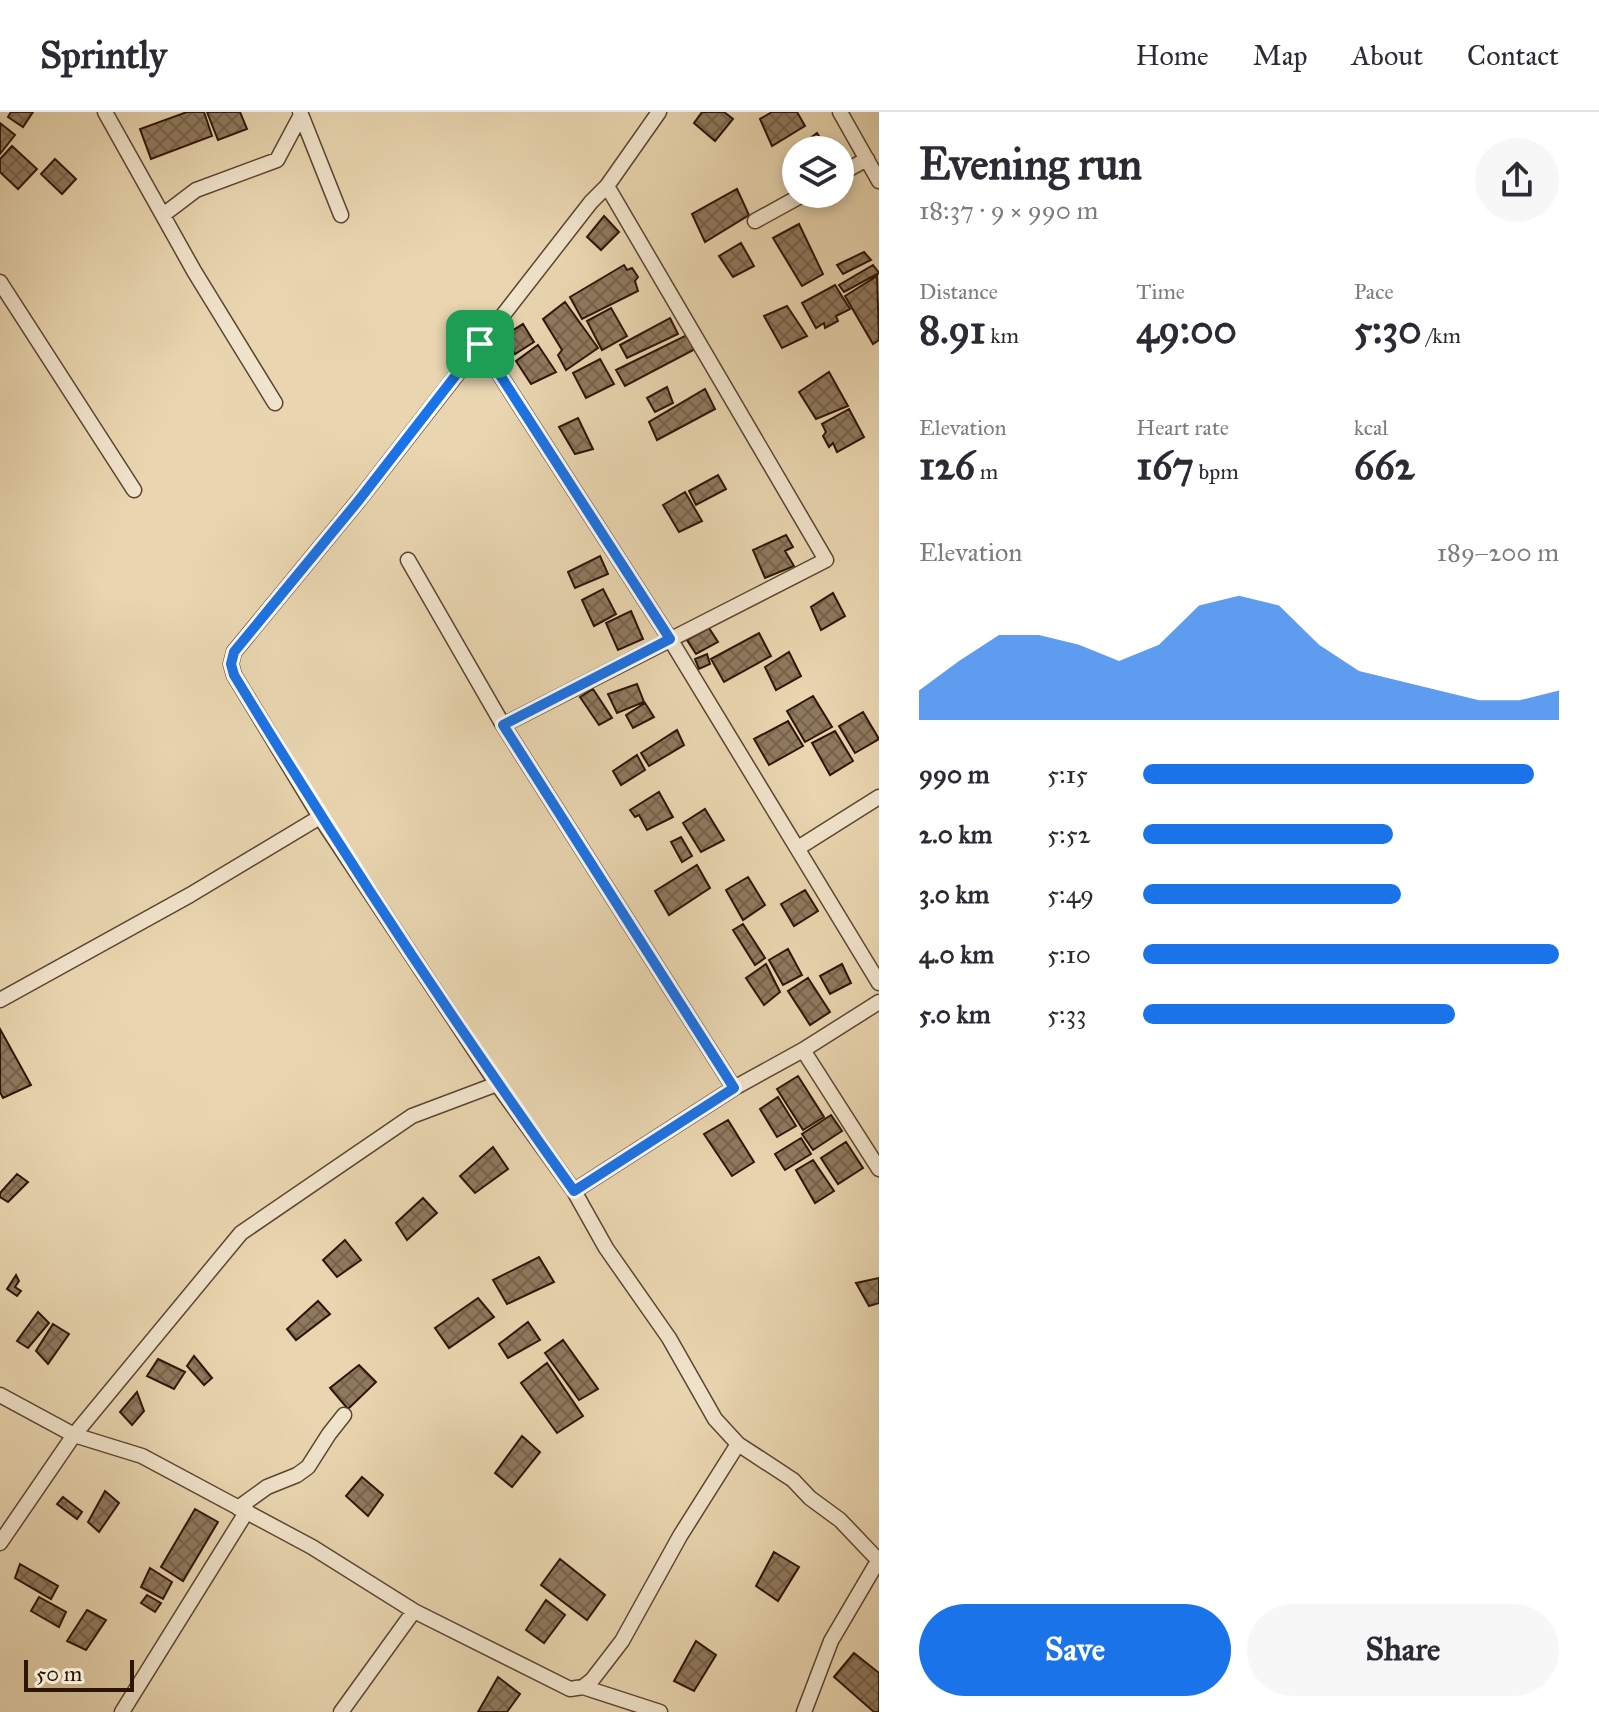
<!DOCTYPE html>
<html lang="en">
<head>
<meta charset="utf-8">
<style>
	:root { --surface:#fff; --page:#f7f7f7; --text:#2b2b33; --muted:#7c7c81; --line:#e1e1e2; --accent:#1a73e8 }
	body { margin:0; font-family:"IM FELL Great Primer",serif; background:var(--page); color:var(--text); height:100vh; display:flex; flex-direction:column; font-size:30px; white-space:nowrap }
	* { box-sizing:border-box; margin:0 }
	p { font-size:26px; color:var(--muted) }
	.icon { flex:none; width:44px; height:44px; fill:none; stroke:currentColor; stroke-width:2; stroke-linecap:round; stroke-linejoin:round }
	.map { position:relative; flex:1; overflow:hidden }
	.drawer { display:flex; flex-direction:column; background:var(--surface); width:720px }
	.drawer>* { flex:none }
	.controls { position:absolute; left:782px; top:24px; display:grid; gap:16px }
	.controls a { display:grid; place-items:center; width:72px; height:72px; border-radius:50%; background:var(--surface); box-shadow:0 4px 12px #0003; font-size:40px }
	.scale { position:absolute; left:24px; bottom:20px; width:110px; box-sizing:border-box; padding-left:8px; border:4px solid #2d1506; border-top:0; font-size:22px; line-height:28px; white-space:nowrap; color:#2d1506; -webkit-text-stroke:6px #f1e4cc; paint-order:stroke }
	.pin { position:absolute; display:grid; place-items:center; width:68px; height:68px; color:#fff; margin:-34px; border-radius:16px; box-shadow:0 4px 12px #0006 }
	.round { display:grid; place-items:center; flex:none; width:84px; height:84px; border-radius:42px; background:var(--page) }
	.head { display:flex; align-items:center; justify-content:space-between; height:136px; padding:0 40px }
	h1 { font-size:44px; font-weight:700; line-height:60px }
	.metrics { display:grid; grid-template-columns:repeat(3,1fr); gap:12px; height:136px; padding:8px 40px }
	.metrics div { display:grid; align-content:center }
	.metrics b { font-size:40px; font-weight:700 }
	.metrics small { font-size:22px; font-weight:400 }
	.metrics p { font-size:22px }
	.chart { height:224px; padding:16px 40px }
	.chart p { display:flex; justify-content:space-between }
	.chart svg { width:100%; height:144px; margin-top:8px; fill:var(--accent); opacity:.7 }
	.button { display:flex; gap:16px; margin-top:auto; padding:16px 40px }
	.button a { flex:1; height:92px; border-radius:48px; background:var(--accent); color:#fff; font-size:32px; font-weight:700; line-height:92px; text-align:center }
	.button a+a { background:var(--page); color:var(--text) }
	ul { padding:0 40px; list-style:none; font-size:26px }
	li { display:grid; grid-template-columns:128px 96px 1fr; align-items:center; height:60px }
	li i { height:20px; border-radius:10px; background:var(--accent) }
	header { display:flex; align-items:center; gap:48px; box-sizing:border-box; height:112px; padding:0 40px; background:var(--surface); border-bottom:2px solid var(--line) }
	header strong { font-size:38px }
	nav { display:flex; gap:44px; margin-inline-start:auto; font-size:28px }
	main { display:flex; flex:1; min-height:0 }
	.map>svg:first-child { display:block }
</style>
</head>
<body>
<header>
<strong>Sprintly</strong>
<nav><a>Home</a><a>Map</a><a>About</a><a>Contact</a></nav>
</header>
<main>
<div class="map">
<svg width="879" height="1600" viewBox="0 0 879 1600">
	<defs>
		<pattern id="building-cross-hatch" width="8" height="8" patternUnits="userSpaceOnUse" patternTransform="scale(2)"><rect width="8" height="8" fill="#8f795e"/><path d="M0 0l8 8M0 8l8-8" fill="none" stroke="#75624c"/></pattern>
	</defs>
	<rect width="100%" height="100%" fill="#e9d6b0"/>
	<filter id="stains"><feTurbulence type="fractalNoise" baseFrequency=".0025" numOctaves="4"/><feColorMatrix values="0 0 0 0 .2 0 0 0 0 .09 0 0 0 0 .02 0 0 0 .5 -.17"/></filter>
	<radialGradient id="worn" r=".72"><stop offset=".6" stop-color="#630" stop-opacity="0"/><stop offset="1" stop-color="#630" stop-opacity=".3"/></radialGradient>
	<!-- building -->
	<path fill="url(#building-cross-hatch)" stroke="#2d1506" stroke-width="2" d="M11 0H33L23 15 8 5Z
		M187 0H204L212 24 151 47 140 17Z
		M207 0H240L247 17 218 28Z
		M702 0H724L733 7 715 29 694 11Z
		M772 0H797L805 14 772 34 760 7Z
		M0 11 15 23 0 42Z
		M817 21 828 38H815L809 27Z
		M12 34 37 57 18 77 0 60V47Z
		M55 47 76 67 62 82 41 62Z
		M737 77 749 103 705 130 692 102Z
		M604 104 619 120 601 138 587 125Z
		M799 112 823 162 802 174 773 126Z
		M741 131 754 154 733 165 719 144Z
		M864 140 871 148 843 162 837 153Z
		M624 153 627 158 632 156 638 165 635 169 638 179 582 207 570 185Z
		M873 153 879 161 844 180 839 173Z
		M877 164 879 228 873 232 845 184Z
		M835 173 850 197 836 204 838 209 825 216 824 211 816 216 802 191Z
		M565 190 598 236 566 258 558 243 562 238 543 207Z
		M787 194 807 224 782 236 764 204Z
		M611 196 627 224 602 238 587 209Z
		M670 206 678 222 627 246 620 233Z
		M523 212 534 230 515 242 504 224Z
		M689 222 697 236 625 274 616 258Z
		M538 233 556 260 531 272 516 249Z
		M600 247 614 272 586 286 573 261Z
		M829 260 848 294 816 307 799 280Z
		M667 275 673 291 655 300 647 286Z
		M705 277 715 297 657 328 649 310Z
		M849 297 864 325 837 340 833 331 829 335 823 324 826 320 822 312Z
		M578 306 593 337 575 342 559 315Z
		M718 363 726 377 696 393 689 379Z
		M685 380 702 409 679 420 663 393Z
		M786 423 793 435 785 439 794 454 765 466 753 438Z
		M600 444 608 462 575 476 568 460Z
		M603 477 616 502 594 514 582 488Z
		M833 481 845 504 821 518 811 495Z
		M631 499 643 527 618 538 606 511Z
		M709 516 718 530 696 542 687 528Z
		M759 521 771 544 724 570 711 547Z
		M789 540 801 564 776 578 765 555Z
		M707 542 710 552 699 557 695 547Z
		M637 572 644 590 617 601 608 582Z
		M593 577 612 606 599 613 580 585Z
		M813 584 832 615 805 630 787 599Z
		M645 591 654 605 633 616 626 603Z
		M863 600 879 627 855 641 839 614Z
		M788 609 803 634 769 653 754 627Z
		M677 618 684 633 649 654 641 641Z
		M835 619 853 649 830 663 812 631Z
		M637 643 645 658 621 673 613 659Z
		M659 680 673 705 647 718 639 703 635 705 630 698Z
		M705 697 724 728 701 740 683 711Z
		M681 725 692 744 682 750 671 730Z
		M697 753 710 776 669 803 655 779Z
		M748 765 765 793 743 808 726 778Z
		M805 778 818 799 794 814 781 792Z
		M743 812 765 846 755 853 733 818Z
		M788 837 802 863 783 873 769 848Z
		M766 852 780 880 764 893 746 866Z
		M842 852 851 871 830 882 820 864Z
		M808 866 830 900 810 913 788 879Z
		M0 917 31 973 3 986 0 980Z
		M798 964 824 1005 803 1018 777 977Z
		M778 985 796 1014 777 1025 760 997Z
		M831 1003 842 1019 813 1038 802 1022Z
		M728 1008 754 1050 732 1064 704 1022Z
		M801 1026 811 1042 785 1058 775 1042Z
		M846 1030 863 1056 838 1072 821 1046Z
		M493 1035 508 1057 475 1081 460 1064Z
		M813 1048 834 1079 815 1091 796 1058Z
		M17 1062 28 1070 8 1090 0 1085V1081Z
		M423 1086 437 1101 407 1128 396 1111Z
		M345 1128 361 1148 337 1165 323 1148Z
		M539 1145 554 1170 507 1192 493 1168Z
		M16 1163 19 1169 15 1175 21 1179 17 1184 7 1177Z
		M879 1166V1191L869 1194 856 1171Z
		M478 1186 494 1205 449 1236 435 1216Z
		M318 1189 330 1202 296 1228 287 1217Z
		M38 1200 49 1211 28 1236 17 1229Z
		M528 1210 540 1228 508 1246 499 1232Z
		M53 1212 69 1222 48 1252 36 1239Z
		M563 1228 598 1277 579 1288 545 1241Z
		M194 1244 212 1266 204 1273 187 1254Z
		M158 1247 185 1260 174 1277 147 1264Z
		M547 1251 583 1304 557 1321 521 1271Z
		M359 1253 376 1270 348 1297 330 1276Z
		M137 1280 144 1299 132 1313 120 1300Z
		M522 1324 540 1340 512 1375 495 1361Z
		M362 1365 383 1383 368 1404 346 1384Z
		M105 1379 119 1391 99 1420 88 1410Z
		M63 1385 82 1400 77 1407 57 1392Z
		M195 1397 218 1410 183 1469 161 1455Z
		M774 1440 799 1455 778 1489 756 1474Z
		M560 1447 605 1483 587 1508 541 1473Z
		M20 1452 58 1474 51 1487 15 1466Z
		M150 1456 172 1470 163 1487 141 1475Z
		M147 1483 161 1491 155 1500 141 1491Z
		M39 1485 66 1500 59 1515 31 1499Z
		M546 1488 565 1503 544 1531 526 1518Z
		M87 1498 106 1508 86 1538 67 1529Z
		M696 1529 716 1543 694 1579 674 1569Z
		M854 1541 879 1561V1600H874L834 1565Z
		M498 1565 520 1582 507 1600H478Z"/>
	<g fill="none" stroke-linecap="round" stroke-linejoin="round">
		<defs>
			<path id="street" d="M105 0 194 159 275 291
				M300 0 341 103
				M659 0 607 74 591 90 359 388 234 540 231 552 234 563 320 705 497 972 574 1079 606 1136 669 1226 715 1307 738 1332 793 1368 810 1386 840 1408 879 1449
				M840 0 879 69
				M840 62 867 47
				M163 103 196 78 277 48 301 3
				M755 109 804 82
				M0 170 134 378
				M480 232 670 527 879 871
				M408 448 503 613 734 976
				M503 613 826 448 607 74
				M798 736 879 685
				M0 888 190 783 320 705
				M803 938 879 1057
				M574 1079 734 976 803 938 879 890
				M0 1283 74 1323 142 1344 312 1435 414 1499 570 1577 583 1575 592 1568 622 1529 680 1424 738 1332
				M238 1396 267 1375 297 1363 308 1355 329 1322 344 1303
				M0 1431 74 1323 241 1121 412 1004 497 972
				M583 1575 660 1600
				M122 1600 247 1399
				M341 1600 414 1499
				M804 1600 831 1529 878 1449"/>
		</defs>
		<!-- street casing -->
		<use href="#street" stroke="#5c4530" stroke-width="17"/>
		<!-- street -->
		<use href="#street" stroke="#f1e4cc" stroke-width="14"/>
	</g>
	<g fill="none" stroke-linecap="round" stroke-linejoin="round">
		<defs>
			<path id="route" d="M480 232 670 527 503 613 734 976 574 1079C454 911 341 739 234 563L231 552 234 540 359 388Z"/>
		</defs>
		<!-- route casing -->
		<use href="#route" stroke="#fff" stroke-width="16"/>
		<!-- route -->
		<use href="#route" stroke="#1a73e8" stroke-width="10"/>
	</g>
	<rect width="100%" height="100%" filter="url(#stains)"/>
	<rect width="100%" height="100%" fill="url(#worn)"/>
</svg>
<div class="controls">
<a><svg class="icon" aria-label="layers" viewBox="0 0 24 24"><path d="M12 4l9 5-9 5-9-5zM3 14l9 5 9-5"/></svg></a>
</div>
<div class="scale">50 m</div>
<div class="pin" style="left:480px;top:232px;background:#1e9e55"><svg class="icon" aria-label="arrive" viewBox="0 0 24 24"><path d="M6 21V4h12l-3 4 3 4H6"/></svg></div>
</div>
<section class="drawer">
<div class="head"><div><h1>Evening run</h1><p>18:37 · 9 × 990 m</p></div><a class="round"><svg class="icon" aria-label="share" viewBox="0 0 24 24"><path d="M12 15V3M7 8l5-5 5 5M5 13v7h14v-7"/></svg></a></div>
<div class="metrics">
<div><p>Distance</p><b>8.91<small> km</small></b></div>
<div><p>Time</p><b>49:00</b></div>
<div><p>Pace</p><b>5:30<small> /km</small></b></div>
</div>
<div class="metrics">
<div><p>Elevation</p><b>126<small> m</small></b></div>
<div><p>Heart rate</p><b>167<small> bpm</small></b></div>
<div><p>kcal</p><b>662</b></div>
</div>
<div class="chart"><p><span>Elevation</span>189–200 m</p>
<svg viewBox="0 0 160 44" preserveAspectRatio="none"><path d="M0 44V35L10 26L20 18L30 18L40 21L50 26L60 21L70 9L80 6L90 9L100 21L110 29L120 32L130 35L140 38L150 38L160 35V44z"/></svg>
</div>
<ul>
<li><b>990 m</b>5:15<i style="width:94%"></i></li>
<li><b>2.0 km</b>5:52<i style="width:60%"></i></li>
<li><b>3.0 km</b>5:49<i style="width:62%"></i></li>
<li><b>4.0 km</b>5:10<i style="width:100%"></i></li>
<li><b>5.0 km</b>5:33<i style="width:75%"></i></li>
</ul>
<div class="button"><a>Save</a><a>Share</a></div>
</section>
</main>
</body>
</html>
